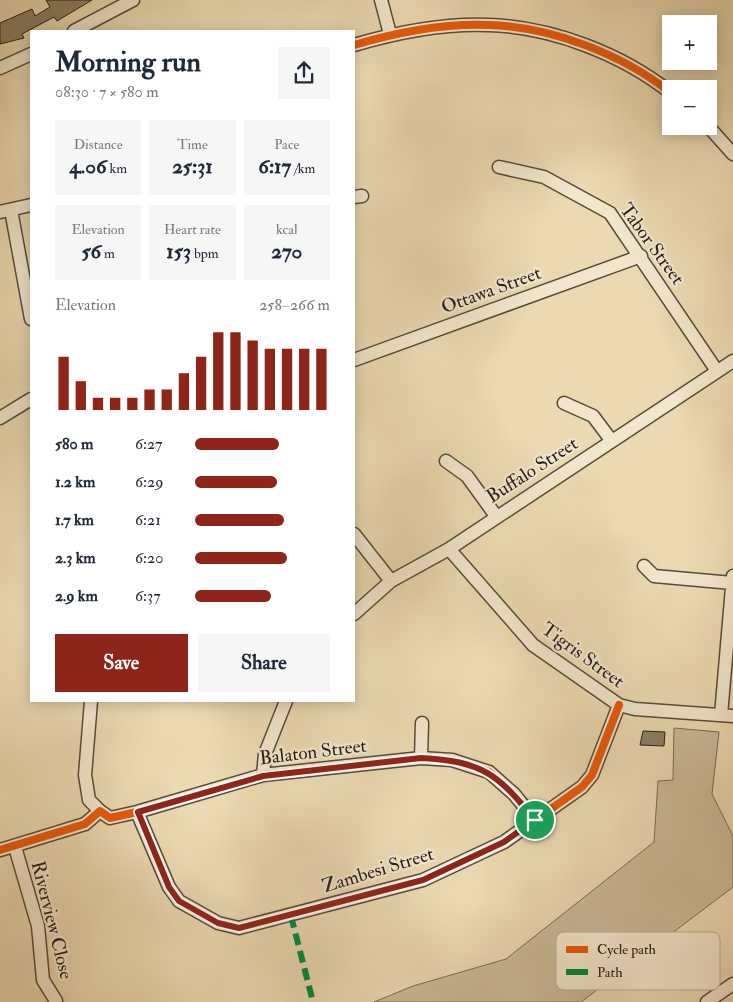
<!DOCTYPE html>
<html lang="en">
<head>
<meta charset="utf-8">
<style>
	:root { --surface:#fff; --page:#f6f6f7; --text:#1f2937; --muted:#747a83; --accent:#8f2418 }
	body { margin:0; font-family:"IM FELL Double Pica",serif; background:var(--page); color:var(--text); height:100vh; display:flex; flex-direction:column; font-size:19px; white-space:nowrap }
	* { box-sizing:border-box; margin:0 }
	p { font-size:16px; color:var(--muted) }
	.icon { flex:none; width:28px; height:28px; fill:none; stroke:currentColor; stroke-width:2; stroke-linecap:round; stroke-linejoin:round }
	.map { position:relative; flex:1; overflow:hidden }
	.side { position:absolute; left:30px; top:30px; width:325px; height:672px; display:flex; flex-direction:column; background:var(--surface); border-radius:0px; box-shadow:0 2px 12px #0003 }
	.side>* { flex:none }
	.fabs { position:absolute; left:662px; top:15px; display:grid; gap:10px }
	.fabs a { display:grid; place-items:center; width:55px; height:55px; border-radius:0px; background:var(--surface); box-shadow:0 2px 12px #0003; font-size:25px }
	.pin { position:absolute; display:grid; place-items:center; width:42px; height:42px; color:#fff; margin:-21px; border:2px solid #fff; border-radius:50%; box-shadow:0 1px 5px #0007 }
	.round { display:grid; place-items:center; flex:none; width:52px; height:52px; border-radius:0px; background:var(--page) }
	.summary { display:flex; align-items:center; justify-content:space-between; height:85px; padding:0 25px }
	h1 { font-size:28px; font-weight:700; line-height:38px }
	.figures { display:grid; grid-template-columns:repeat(3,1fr); gap:8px; height:85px; padding:5px 25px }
	.figures div { display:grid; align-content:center; border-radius:0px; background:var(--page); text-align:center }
	.figures b { font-size:21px; font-weight:700 }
	.figures small { font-size:14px; font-weight:400 }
	.figures p { font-size:14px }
	.chart { height:140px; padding:10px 25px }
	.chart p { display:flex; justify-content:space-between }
	.chart svg { width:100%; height:90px; margin-top:5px; stroke:var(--accent); stroke-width:6 }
	.action { display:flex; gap:10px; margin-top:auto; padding:10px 25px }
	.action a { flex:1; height:58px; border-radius:0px; background:var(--accent); color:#fff; font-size:20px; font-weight:700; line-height:58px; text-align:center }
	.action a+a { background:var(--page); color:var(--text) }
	ul { padding:0 25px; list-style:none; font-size:16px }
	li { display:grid; grid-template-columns:80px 60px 1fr; align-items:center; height:38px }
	li i { height:12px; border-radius:6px; background:var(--accent) }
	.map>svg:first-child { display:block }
</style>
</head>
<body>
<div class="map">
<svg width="733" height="1002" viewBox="0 0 733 1002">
	<rect width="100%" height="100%" fill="#ebd9b1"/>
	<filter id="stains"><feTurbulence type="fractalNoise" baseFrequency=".004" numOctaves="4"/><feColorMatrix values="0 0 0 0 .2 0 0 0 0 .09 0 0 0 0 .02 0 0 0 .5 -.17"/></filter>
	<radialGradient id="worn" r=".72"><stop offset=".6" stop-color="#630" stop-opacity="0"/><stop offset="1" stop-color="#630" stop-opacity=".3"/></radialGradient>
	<!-- green -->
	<path fill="#c9b996" stroke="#776b54" d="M674 728 719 732 712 794 733 836V887L581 1002H374L413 986 506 959 654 842 658 781 673 780Z"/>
	<!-- building -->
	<path fill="#8c7f65" stroke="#251d13" d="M46 0H92L57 21 54 17 22 34 24 38 0 44V23L32 9 35 16 50 7Z
		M643 731 665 732 664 746 640 745Z"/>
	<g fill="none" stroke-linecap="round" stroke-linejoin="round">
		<defs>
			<path id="minor" d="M381 0 390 34
				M74 31 133 0
				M354 45C398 32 442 23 489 25 552 27 622 54 671 93
				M0 68 31 54
				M708 126 733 154
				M499 167 544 177 610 213 717 371
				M354 197 362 196
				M11 210 31 319
				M0 212 31 205
				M354 360 641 256
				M564 403 593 416 611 440
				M0 418 31 399
				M446 461 467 476 496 516
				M354 534 391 581
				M449 549 533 645 619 705 635 709 733 716
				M644 566 654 576 732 583
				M354 614 391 581 449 549 733 361
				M91 701 85 775 89 800 100 811
				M721 715 733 576
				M421 758 422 723
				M263 775 265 754 286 701
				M137 812 169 887 179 901 218 923 239 928 423 880 504 842 582 787 592 775 619 705
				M15 847 38 926 43 980 56 1001
				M0 850 85 824 100 811 110 818 137 812 263 775 421 758 452 760 489 772 514 794 535 820
				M707 1002 733 984"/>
		</defs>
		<!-- minor casing -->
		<use href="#minor" stroke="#564c3a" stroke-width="15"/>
		<!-- minor -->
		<use href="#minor" stroke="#f2e6cc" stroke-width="12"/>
		<!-- quiet -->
		<path stroke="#00873e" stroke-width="6" stroke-dasharray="12 6" stroke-linecap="butt" d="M291 916 313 1002"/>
		<defs>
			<path id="cycleway" d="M354 45C398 32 442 23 489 25 552 27 622 54 671 93
				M137 812 169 887 179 901 218 923 239 928 423 880 504 842 582 787 592 775 619 705
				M0 850 85 824 100 811 110 818 137 812 263 775 421 758 452 760 489 772 514 794 535 820"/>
		</defs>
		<!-- cycleway casing -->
		<use href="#cycleway" stroke="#f2e6cc" stroke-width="11"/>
		<!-- cycleway -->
		<use href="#cycleway" stroke="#e8590c" stroke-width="8"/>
	</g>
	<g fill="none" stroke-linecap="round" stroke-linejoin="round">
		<defs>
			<path id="route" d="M421 758C482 761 498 774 535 820L504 842 423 880 239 928 218 923 179 901 169 887 138 812 263 776Z"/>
		</defs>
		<!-- route casing -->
		<use href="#route" stroke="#fff" stroke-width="10"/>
		<!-- route -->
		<use href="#route" stroke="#8f2418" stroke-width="6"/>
	</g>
	<g text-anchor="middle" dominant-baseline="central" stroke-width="4.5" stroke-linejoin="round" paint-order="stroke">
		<!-- street labels -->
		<g font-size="19" fill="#251d13" stroke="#f2e6cc">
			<text transform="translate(652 244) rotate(54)">Tabor Street</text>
			<text transform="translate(491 290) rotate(-20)">Ottawa Street</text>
			<text transform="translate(532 470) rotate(-33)">Buffalo Street</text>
			<text transform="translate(583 655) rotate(36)">Tigris Street</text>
			<text transform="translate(313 752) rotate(-7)">Balaton Street</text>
			<text transform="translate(378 870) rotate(-17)">Zambesi Street</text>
			<text transform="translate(52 920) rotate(76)">Riverview Close</text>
		</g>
	</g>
	<!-- legend -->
	<rect x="556" y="932" width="164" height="58" rx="8" fill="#f2e6cc" stroke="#b4aa94" stroke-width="1"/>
	<rect x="566" y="946" width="22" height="7" fill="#e8590c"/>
	<rect x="566" y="969" width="22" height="6" fill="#00873e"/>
	<g font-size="14" fill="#251d13">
		<text x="597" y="954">Cycle path</text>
		<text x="597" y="977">Path</text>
	</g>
	<rect width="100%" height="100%" filter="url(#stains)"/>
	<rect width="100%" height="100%" fill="url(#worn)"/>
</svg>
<div class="fabs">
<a>+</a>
<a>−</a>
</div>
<div class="pin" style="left:535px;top:820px;background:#1e9e55"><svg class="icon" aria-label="arrive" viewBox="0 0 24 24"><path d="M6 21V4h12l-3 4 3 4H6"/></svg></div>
<section class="side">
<div class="summary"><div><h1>Morning run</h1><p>08:30 · 7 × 580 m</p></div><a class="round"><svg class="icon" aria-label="share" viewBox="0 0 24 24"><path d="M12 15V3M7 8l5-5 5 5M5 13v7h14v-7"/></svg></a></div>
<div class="figures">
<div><p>Distance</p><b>4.06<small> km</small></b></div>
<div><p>Time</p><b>25:31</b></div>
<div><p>Pace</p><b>6:17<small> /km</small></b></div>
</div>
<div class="figures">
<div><p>Elevation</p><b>56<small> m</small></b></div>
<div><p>Heart rate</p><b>153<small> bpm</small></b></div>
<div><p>kcal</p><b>270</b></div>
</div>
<div class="chart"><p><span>Elevation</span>258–266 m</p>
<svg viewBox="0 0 160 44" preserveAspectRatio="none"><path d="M5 44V18M15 44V30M25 44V38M35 44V38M45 44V38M55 44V34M65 44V34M75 44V26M85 44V18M95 44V6M105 44V6M115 44V10M125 44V14M135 44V14M145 44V14M155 44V14"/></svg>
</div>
<ul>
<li><b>580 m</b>6:27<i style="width:62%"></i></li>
<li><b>1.2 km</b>6:29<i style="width:61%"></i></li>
<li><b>1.7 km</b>6:21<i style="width:66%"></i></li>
<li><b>2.3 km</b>6:20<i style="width:68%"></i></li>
<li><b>2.9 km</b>6:37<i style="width:56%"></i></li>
</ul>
<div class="action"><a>Save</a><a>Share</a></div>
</section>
</div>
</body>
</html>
